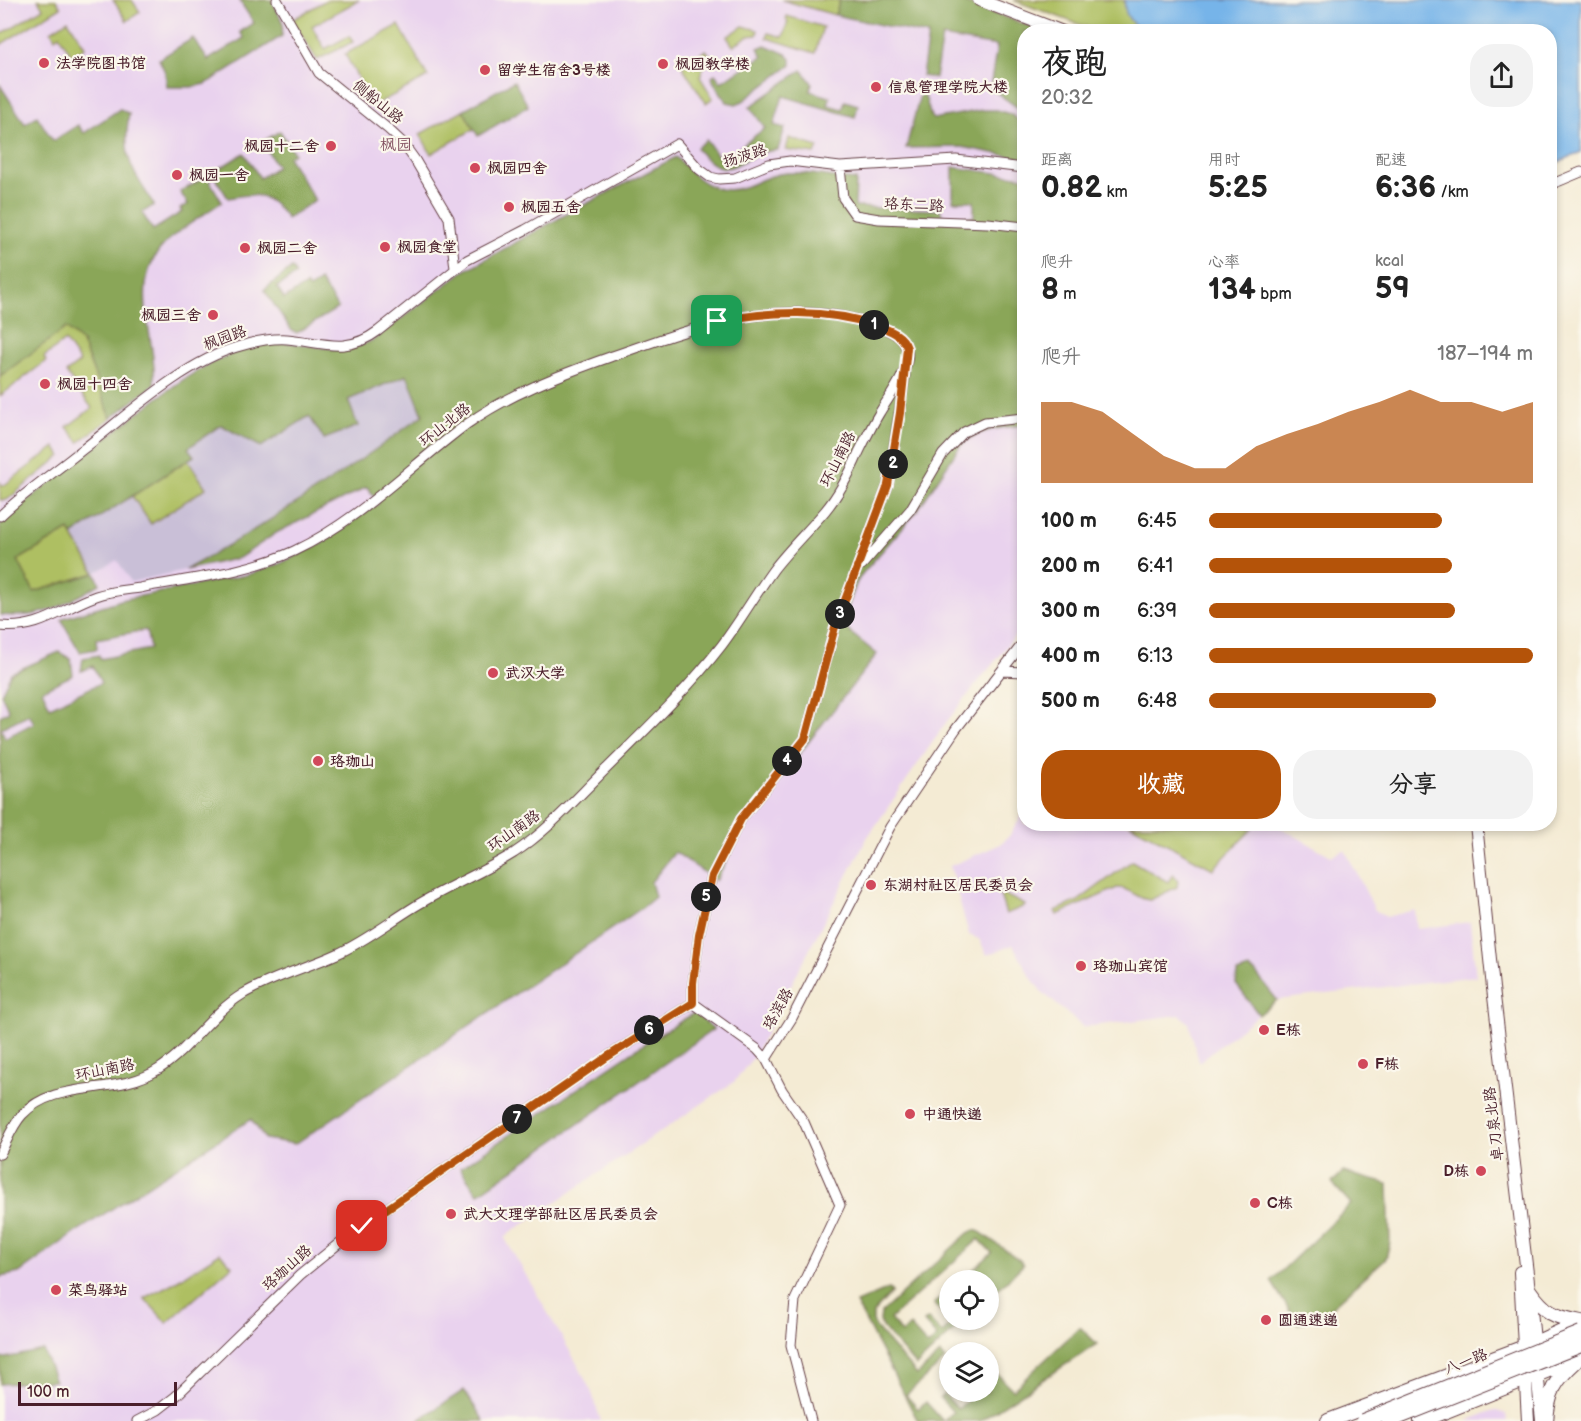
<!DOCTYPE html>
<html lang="zh">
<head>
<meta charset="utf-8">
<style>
	:root { --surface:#fff; --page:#f2f2f2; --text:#222; --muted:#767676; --accent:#b45309 }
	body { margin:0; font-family:"Balsamiq Sans","LXGW WenKai TC",sans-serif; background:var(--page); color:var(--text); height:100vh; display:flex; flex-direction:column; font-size:22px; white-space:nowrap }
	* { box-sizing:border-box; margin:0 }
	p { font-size:20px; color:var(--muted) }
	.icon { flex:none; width:33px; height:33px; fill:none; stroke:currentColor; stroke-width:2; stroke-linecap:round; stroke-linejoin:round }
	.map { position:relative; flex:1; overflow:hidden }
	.panel { position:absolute; left:1017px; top:24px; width:540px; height:807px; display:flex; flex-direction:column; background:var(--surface); border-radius:24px; box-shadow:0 3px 9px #0003 }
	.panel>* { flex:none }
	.buttons { position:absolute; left:939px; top:1270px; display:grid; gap:12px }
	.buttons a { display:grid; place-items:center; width:60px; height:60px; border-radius:50%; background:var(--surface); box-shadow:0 3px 9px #0003; font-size:30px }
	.scale { position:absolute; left:18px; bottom:15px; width:159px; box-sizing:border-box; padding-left:6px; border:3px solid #4a1f2b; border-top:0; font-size:16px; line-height:21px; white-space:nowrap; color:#4a1f2b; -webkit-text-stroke:4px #fbf7ec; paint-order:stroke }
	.pin { position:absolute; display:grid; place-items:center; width:51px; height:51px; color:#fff; margin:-26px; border-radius:12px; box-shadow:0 3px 9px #0006 }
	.km { position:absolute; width:30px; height:30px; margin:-15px; border-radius:50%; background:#222; color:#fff; font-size:16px; line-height:30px; text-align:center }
	.round { display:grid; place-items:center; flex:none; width:63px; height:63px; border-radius:24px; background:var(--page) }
	.headline { display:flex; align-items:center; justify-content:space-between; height:102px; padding:0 24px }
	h1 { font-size:33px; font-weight:700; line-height:45px }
	.metrics { display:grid; grid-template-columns:repeat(3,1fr); gap:9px; height:102px; padding:6px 24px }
	.metrics div { display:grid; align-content:center }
	.metrics b { font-size:30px; font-weight:700 }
	.metrics small { font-size:16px; font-weight:400 }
	.metrics p { font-size:16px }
	.chart { height:168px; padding:12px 24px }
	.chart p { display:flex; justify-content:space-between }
	.chart svg { width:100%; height:108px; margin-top:6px; fill:var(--accent); opacity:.7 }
	.primary-button { display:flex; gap:12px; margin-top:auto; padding:12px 24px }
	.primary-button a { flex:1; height:69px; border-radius:24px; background:var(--accent); color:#fff; font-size:24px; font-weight:700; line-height:69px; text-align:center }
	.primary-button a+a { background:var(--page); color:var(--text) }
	ul { padding:0 24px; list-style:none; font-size:20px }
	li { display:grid; grid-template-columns:96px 72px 1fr; align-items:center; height:45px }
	li i { height:15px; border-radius:8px; background:var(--accent) }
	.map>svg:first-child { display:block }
</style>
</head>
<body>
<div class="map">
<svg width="1581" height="1421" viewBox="0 0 1581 1421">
	<rect width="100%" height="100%" fill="#fbf7ec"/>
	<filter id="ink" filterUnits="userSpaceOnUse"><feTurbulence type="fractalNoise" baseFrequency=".0167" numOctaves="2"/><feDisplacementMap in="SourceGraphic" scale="12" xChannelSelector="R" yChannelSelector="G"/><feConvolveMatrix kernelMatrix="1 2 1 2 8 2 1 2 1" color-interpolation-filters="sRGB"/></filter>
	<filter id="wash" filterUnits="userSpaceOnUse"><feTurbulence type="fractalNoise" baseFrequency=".008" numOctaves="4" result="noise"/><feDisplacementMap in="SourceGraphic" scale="24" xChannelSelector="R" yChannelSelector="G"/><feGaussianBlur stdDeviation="1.35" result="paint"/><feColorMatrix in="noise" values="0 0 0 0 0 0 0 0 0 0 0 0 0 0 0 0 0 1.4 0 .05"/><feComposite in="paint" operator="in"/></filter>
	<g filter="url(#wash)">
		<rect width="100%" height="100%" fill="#f4ebd4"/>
		<!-- built -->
		<path fill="#e9d2ee" d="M0 0H958L1043 31 1024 32V625L947 721 867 838 755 1055 734 1082 504 1237 579 1367 592 1393 601 1421H0Z
			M1024 812V824H1274L1331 856 1345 850 1375 910 1386 917 1415 910 1417 929 1470 922 1476 976 1277 1000 1199 1062 1189 1023 1180 1015 1083 1027 1041 991 1030 976 1013 945 987 955 979 939 969 935 950 866 1001 844 1010 835Z
			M1494 1410 1506 1414 1507 1421H1467Z"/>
		<!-- industrial -->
		<path fill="#c9bfd7" d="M415 365 442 429 374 484 278 532 238 558 131 582 117 560 95 573 69 530 208 410Z"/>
		<!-- green -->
		<path fill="#aebf62" stroke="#7c6f46" stroke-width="1.5" d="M38 0H56L61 7 0 45V35L43 8Z
			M113 0H132L140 12 127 21Z
			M326 0H359L312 26 325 49 349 36 353 42 317 60 292 20Z
			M782 0H840L835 15Z
			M1013 0H1124C1124 11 1133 25 1142 31H1097Z
			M787 16 823 27 815 53 767 38 768 33 783 37 788 21 786 20Z
			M68 20 85 47 72 56 59 35 55 38 51 31Z
			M399 25 428 77 373 106 345 54Z
			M743 26 758 30 757 35 748 36 733 46 727 37Z
			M706 50 713 59 703 68 700 77 713 98 706 103 682 66Z
			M463 110 474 129 431 154 420 134Z
			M789 138 818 147 815 154 786 150Z
			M66 327 82 342 111 418 79 442 67 427 92 408 66 373 80 362 65 341 44 357 46 361 0 396V376Z
			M55 447 61 456 7 500H0V482L3 486Z
			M188 460 206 488 151 524 132 496Z
			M69 530 95 573 34 592 18 560Z
			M1130 824H1243L1252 829 1213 869Z
			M1132 861 1168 882 1173 874 1178 880 1177 887 1150 900C1137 900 1130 887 1117 888L1057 915 1055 911 1078 901Z
			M999 892 1025 905V906L1006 914Z
			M220 1253 232 1266 167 1323 144 1298 173 1283Z"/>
		<!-- forest -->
		<path fill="#8aa658" stroke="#6a6242" stroke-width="1.5" fill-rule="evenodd" d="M239 0H272L283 23 282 36 206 84 191 87H167L165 72 159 59 193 38 208 60 244 38 240 32 254 23Z
			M840 0H958L1043 31 1024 32V112L990 88 997 46 942 37 935 78 922 76 928 35 835 15Z
			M765 45 786 54 791 59V65L743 101 736 104 727 102 713 81 712 76 715 74 721 82 763 56 758 48Z
			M802 70 812 83 810 91 830 97 828 105 842 109 845 101 858 105 855 117 783 96 774 125 785 128 778 150C738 151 731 191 696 148L706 140 722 161 765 128 750 107Z
			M514 81 528 106 478 136 463 110Z
			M0 85 25 124 37 116 53 141 78 125 84 133 120 109 129 114C122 160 131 167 154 205L142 213 153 230 182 212 180 209 188 204 180 192 207 176 222 202C167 240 136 250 148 325 151 344 156 366 154 385L111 418 82 342 66 328 0 376Z
			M921 91 926 99 931 117 933 119 982 110H996L1010 114 1024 124V159L962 147 906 148Z
			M280 131 294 153 288 157 315 200 287 219C268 192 257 193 228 198L212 173 244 153 260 178 277 167 262 142Z
			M676 157C698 180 717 200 752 184 763 179 774 174 787 173 808 171 834 178 856 180L855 207 941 210 942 217H974V201H953V167L1024 177V425C1000 428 978 429 960 446L917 511 862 574 857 582 841 625 877 654 746 822 716 881 675 852 651 882 655 897 642 908 295 1144 265 1139 251 1119 79 1230 19 1273 0 1277V716L9 711 1 694 11 673 59 652 71 659 73 675 42 690 50 707 101 683 93 666 81 671 83 658 99 655 100 659 150 649 146 630 96 639 97 649 80 652C74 641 67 631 62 620L64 618 121 600 246 575 275 566 321 544 379 503 367 487 278 532 239 558 185 570C270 523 345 473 423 415L407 375 348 400 358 426 324 439 309 416 261 447 221 425 188 448 194 456 72 535 69 530 18 560 34 592 95 573 100 584C60 606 47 619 0 615V525L17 508C50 483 82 458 114 432 155 400 197 363 248 348 261 345 275 342 289 343 322 345 340 357 373 340L464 271 565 215ZM29 714 34 723 5 738 1 728Z
			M292 268 296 275 277 287 284 299 306 285 309 289 320 281 338 308 297 333 292 331 264 290Z
			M1249 969 1255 972 1277 1000 1259 1015 1236 984 1237 973Z
			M694 1013 714 1029 478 1194 460 1168 641 1046Z
			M1343 1172 1388 1184 1390 1242 1386 1258 1325 1313 1298 1324 1271 1281 1351 1204 1332 1183Z
			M974 1230 980 1232 1021 1261 1023 1265 989 1298 988 1281H960L992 1253 979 1239 890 1319 902 1333 910 1326 928 1346 937 1337 924 1322 928 1319 942 1333 952 1324 934 1304 949 1290 950 1320H965L916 1366 882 1327 880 1321 881 1313 968 1233Z
			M889 1289 892 1292 873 1313V1322L876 1328 917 1375 940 1354 945 1360 906 1395 918 1409 926 1402 943 1421H918L856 1303Z
			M1080 1327 1097 1344 980 1421H944L953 1412 940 1398 944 1394 958 1409 968 1400 961 1392H988L989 1380 997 1374 1013 1390Z
			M43 1350 55 1381 0 1384V1359Z
			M464 1390 484 1421H417Z"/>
		<!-- water -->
		<path fill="#76b4e9" stroke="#606a8a" stroke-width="1.5" d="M1125 0H1581V152L1550 166V32L1142 31C1131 23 1123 14 1125 0Z"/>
	</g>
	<g filter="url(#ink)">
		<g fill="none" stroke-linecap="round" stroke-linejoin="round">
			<defs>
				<path id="minor" d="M277 0 319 73 388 129 402 142 415 160 449 218 455 268
					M840 167 843 198 855 215 879 219 988 223 1024 227
					M1550 185 1581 172
					M0 516C25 492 55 472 82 450 126 416 184 362 237 347 253 342 271 338 287 339 323 342 346 355 378 331L467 260 525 230 677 144 699 169 710 177 719 179 735 178 769 164 790 161 840 167 956 160 1024 168
					M862 565 910 510 943 454 964 432 985 422 1024 418
					M0 626C41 630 60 609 96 596 110 591 125 590 140 588 192 578 246 573 294 551 360 520 409 467 467 424 509 394 562 374 610 357 688 329 769 299 853 319 867 322 883 326 895 334 926 353 892 391 880 412 872 425 866 438 859 452 850 473 840 493 825 511 808 531 789 549 773 570 755 595 740 621 722 645 685 693 640 735 598 777 571 804 546 832 514 853 482 873 446 887 414 907 388 923 365 941 337 954 306 968 272 977 243 994 210 1014 191 1048 159 1069 117 1097 56 1078 22 1115 12 1126 7 1141 0 1154
					M1002 671 1024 672
					M693 1003V983L699 935 712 876 741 819 805 739 835 627 888 485 905 375
					M693 1003 757 1049 766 1059
					M137 1421 158 1410 176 1396 300 1275 353 1232 607 1057 693 1003
					M811 1421 791 1345 795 1300 840 1205 804 1122 782 1090 766 1059 792 1018 890 827 956 729 1024 642"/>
				<path id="tertiary" d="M979 0 1063 32
					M1476 824 1493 988 1529 1290 1542 1421
					M1520 1272 1528 1421"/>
				<path id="secondary" d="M1529 1290C1545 1313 1554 1317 1581 1322
					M1328 1421 1535 1343 1581 1322
					M1421 1421 1581 1357
					M1546 1421C1548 1392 1555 1380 1576 1361"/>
			</defs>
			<!-- minor casing -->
			<use href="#minor" stroke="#643e44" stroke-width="11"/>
			<!-- tertiary casing -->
			<use href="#tertiary" stroke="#643e44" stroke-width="14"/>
			<!-- secondary casing -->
			<use href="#secondary" stroke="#643e44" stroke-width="16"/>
			<!-- minor -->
			<use href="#minor" stroke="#fff" stroke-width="9"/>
			<!-- tertiary -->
			<use href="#tertiary" stroke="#fff" stroke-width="12"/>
			<!-- secondary -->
			<use href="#secondary" stroke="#fff" stroke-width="14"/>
			<defs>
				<path id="secondary-bridge" d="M1363 1421 1581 1333
					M1389 1421 1581 1345"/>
			</defs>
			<!-- secondary-bridge casing -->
			<use href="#secondary-bridge" stroke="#643e44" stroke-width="16" stroke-linecap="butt"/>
			<!-- secondary-bridge -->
			<use href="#secondary-bridge" stroke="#fff" stroke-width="14"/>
		</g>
	</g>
	<g fill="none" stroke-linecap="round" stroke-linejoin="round" filter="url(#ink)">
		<defs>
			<path id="route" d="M362 1226 607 1057 693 1003V983L699 935 712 876 741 819 805 739 835 627 888 485 900 413 907 348C903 335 890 330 878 326 825 308 772 311 717 321"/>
		</defs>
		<!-- route casing -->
		<use href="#route" stroke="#fff" stroke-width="12"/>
		<!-- route -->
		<use href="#route" stroke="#b45309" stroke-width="8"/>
	</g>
	<!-- markers -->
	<g fill="#d1495b" stroke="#fbf7ec" stroke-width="2">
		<circle cx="44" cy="63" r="6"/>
		<circle cx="663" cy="64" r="6"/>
		<circle cx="485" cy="70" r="6"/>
		<circle cx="876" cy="87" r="6"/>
		<circle cx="331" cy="146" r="6"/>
		<circle cx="475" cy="168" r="6"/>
		<circle cx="177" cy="175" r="6"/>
		<circle cx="509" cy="207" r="6"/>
		<circle cx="385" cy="247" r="6"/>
		<circle cx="245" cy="248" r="6"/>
		<circle cx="213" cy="315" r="6"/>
		<circle cx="45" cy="384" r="6"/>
		<circle cx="493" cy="673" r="6"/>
		<circle cx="318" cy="761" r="6"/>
		<circle cx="871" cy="885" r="6"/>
		<circle cx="1081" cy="966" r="6"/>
		<circle cx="1264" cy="1030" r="6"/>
		<circle cx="1363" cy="1064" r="6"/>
		<circle cx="910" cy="1114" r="6"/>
		<circle cx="1481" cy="1171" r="6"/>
		<circle cx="1255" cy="1203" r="6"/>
		<circle cx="451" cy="1214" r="6"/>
		<circle cx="56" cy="1290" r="6"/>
		<circle cx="1266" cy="1320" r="6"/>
	</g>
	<g text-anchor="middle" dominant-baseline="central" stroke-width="4.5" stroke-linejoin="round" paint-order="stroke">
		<!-- poi labels -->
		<g font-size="15" font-weight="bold" fill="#4a1f2b" stroke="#fbf7ec" text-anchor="start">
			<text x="56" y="63">法学院图书馆</text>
			<text x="675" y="64">枫园教学楼</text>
			<text x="497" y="70">留学生宿舍3号楼</text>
			<text x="888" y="87">信息管理学院大楼</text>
			<text x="319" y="146" text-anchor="end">枫园十二舍</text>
			<text x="487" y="168">枫园四舍</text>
			<text x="189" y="175">枫园一舍</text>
			<text x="521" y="207">枫园五舍</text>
			<text x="397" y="247">枫园食堂</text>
			<text x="257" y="248">枫园二舍</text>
			<text x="201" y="315" text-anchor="end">枫园三舍</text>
			<text x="57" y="384">枫园十四舍</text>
			<text x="505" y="673">武汉大学</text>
			<text x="330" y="761">珞珈山</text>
			<text x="883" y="885">东湖村社区居民委员会</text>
			<text x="1093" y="966">珞珈山宾馆</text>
			<text x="1276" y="1030">E栋</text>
			<text x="1375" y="1064">F栋</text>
			<text x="922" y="1114">中通快递</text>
			<text x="1469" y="1171" text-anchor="end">D栋</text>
			<text x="1267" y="1203">C栋</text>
			<text x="463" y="1214">武大文理学部社区居民委员会</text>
			<text x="68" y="1290">菜鸟驿站</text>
			<text x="1278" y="1320">圆通速递</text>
		</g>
		<!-- street labels -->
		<g font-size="15" fill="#4a1f2b" stroke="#fbf7ec">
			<text transform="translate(378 102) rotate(39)">侧船山路</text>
			<text transform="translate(745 156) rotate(-17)">扬波路</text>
			<text transform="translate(914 205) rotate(3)">珞东二路</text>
			<text transform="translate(225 338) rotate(-20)">枫园路</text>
			<text transform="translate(445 425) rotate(-38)">环山北路</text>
			<text transform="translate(838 459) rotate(-63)">环山南路</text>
			<text transform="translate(514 831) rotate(-35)">环山南路</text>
			<text transform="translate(778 1009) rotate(-60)">珞滨路</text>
			<text transform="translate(105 1070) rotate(-11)">环山南路</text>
			<text transform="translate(1494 1124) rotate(-97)">卓刀泉北路</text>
			<text transform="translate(287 1268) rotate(-42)">珞珈山路</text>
			<text transform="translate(1466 1362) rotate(-22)">八一路</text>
		</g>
		<!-- neighbourhood labels -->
		<g font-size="16" fill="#814e5f" stroke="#fbf7ec">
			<text x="396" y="145">枫园</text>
		</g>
	</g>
</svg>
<div class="buttons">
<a><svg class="icon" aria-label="locate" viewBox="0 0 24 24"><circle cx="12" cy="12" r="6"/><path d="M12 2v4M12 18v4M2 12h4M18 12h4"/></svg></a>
<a><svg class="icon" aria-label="layers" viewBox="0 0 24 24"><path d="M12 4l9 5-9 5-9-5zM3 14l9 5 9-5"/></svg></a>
</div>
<div class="scale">100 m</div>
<div class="pin" style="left:717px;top:321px;background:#1e9e55"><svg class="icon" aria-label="arrive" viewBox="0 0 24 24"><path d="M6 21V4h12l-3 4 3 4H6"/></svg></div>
<div class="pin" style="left:362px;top:1226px;background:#d93025"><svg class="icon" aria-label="check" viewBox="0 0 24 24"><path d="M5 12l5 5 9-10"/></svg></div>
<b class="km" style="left:874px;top:325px">1</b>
<b class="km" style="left:893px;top:464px">2</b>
<b class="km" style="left:840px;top:614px">3</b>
<b class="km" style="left:787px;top:761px">4</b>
<b class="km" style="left:706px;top:897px">5</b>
<b class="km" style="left:649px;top:1030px">6</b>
<b class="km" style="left:517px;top:1119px">7</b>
<section class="panel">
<div class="headline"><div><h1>夜跑</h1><p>20:32</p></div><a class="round"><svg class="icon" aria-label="share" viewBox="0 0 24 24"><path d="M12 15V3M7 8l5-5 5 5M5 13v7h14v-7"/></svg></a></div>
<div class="metrics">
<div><p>距离</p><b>0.82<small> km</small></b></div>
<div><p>用时</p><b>5:25</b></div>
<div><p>配速</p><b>6:36<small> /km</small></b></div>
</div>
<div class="metrics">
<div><p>爬升</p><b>8<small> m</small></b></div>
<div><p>心率</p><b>134<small> bpm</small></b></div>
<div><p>kcal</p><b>59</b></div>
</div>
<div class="chart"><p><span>爬升</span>187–194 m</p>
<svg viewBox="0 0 160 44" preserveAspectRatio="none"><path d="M0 44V11L10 11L20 15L30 24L40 33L50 38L60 38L70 29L80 24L90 20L100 15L110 11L120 6L130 11L140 11L150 15L160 11V44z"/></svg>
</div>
<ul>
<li><b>100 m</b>6:45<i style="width:72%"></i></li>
<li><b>200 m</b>6:41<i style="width:75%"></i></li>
<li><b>300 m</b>6:39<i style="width:76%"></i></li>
<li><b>400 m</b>6:13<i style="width:100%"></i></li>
<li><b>500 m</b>6:48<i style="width:70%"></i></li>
</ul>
<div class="primary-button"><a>收藏</a><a>分享</a></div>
</section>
</div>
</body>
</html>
